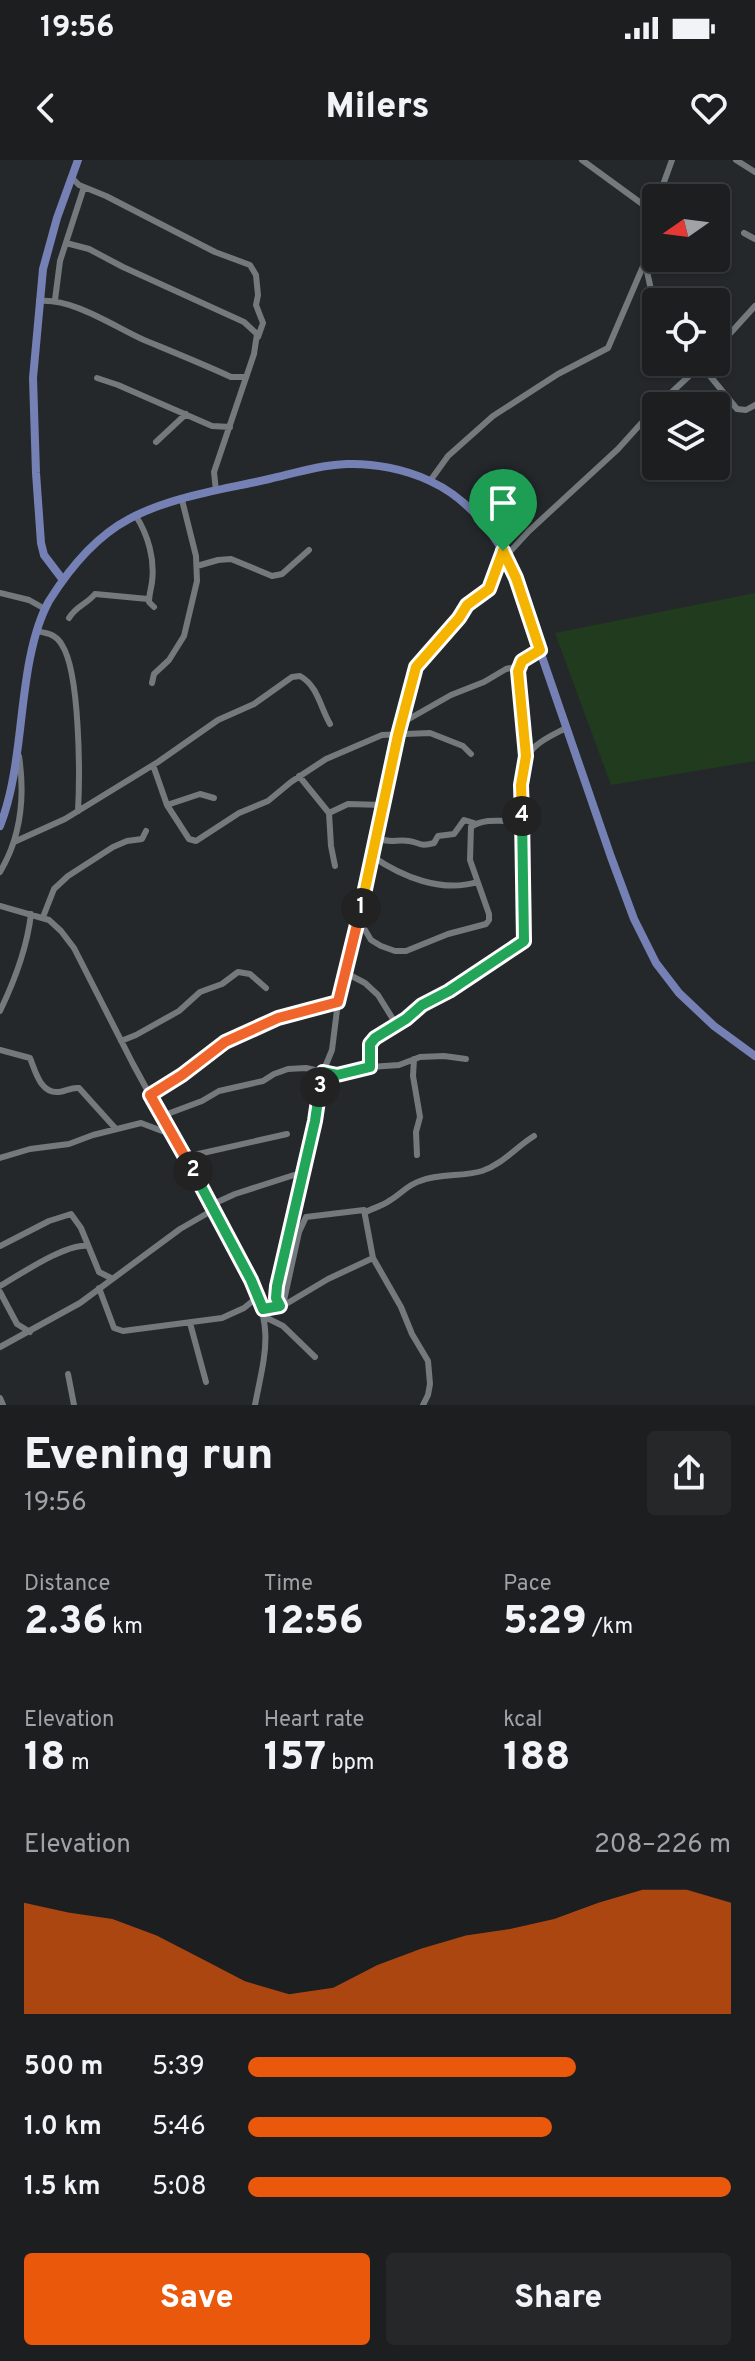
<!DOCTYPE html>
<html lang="en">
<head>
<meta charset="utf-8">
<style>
	:root { --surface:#1c1e20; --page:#252729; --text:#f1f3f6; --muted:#a0a2a5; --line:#3a3c3e; --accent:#ea580c }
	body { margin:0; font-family:Overpass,sans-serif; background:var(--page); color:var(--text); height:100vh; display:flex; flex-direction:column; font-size:30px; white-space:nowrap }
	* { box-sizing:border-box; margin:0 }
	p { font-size:26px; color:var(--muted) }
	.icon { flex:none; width:44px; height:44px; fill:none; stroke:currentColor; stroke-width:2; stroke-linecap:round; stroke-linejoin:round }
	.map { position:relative; height:1245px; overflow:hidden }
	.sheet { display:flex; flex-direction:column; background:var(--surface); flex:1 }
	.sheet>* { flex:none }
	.needle { width:52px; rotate:256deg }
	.tools { position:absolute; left:642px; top:24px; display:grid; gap:16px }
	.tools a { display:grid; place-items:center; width:88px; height:88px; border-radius:8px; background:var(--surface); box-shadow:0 2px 6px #0004,0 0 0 2px var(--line); font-size:40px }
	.pin { position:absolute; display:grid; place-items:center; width:68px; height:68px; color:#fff; margin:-82px -34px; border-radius:50% 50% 50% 0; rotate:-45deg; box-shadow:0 0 8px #0007 }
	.pin .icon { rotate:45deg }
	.km { position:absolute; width:40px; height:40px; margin:-20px; border-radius:50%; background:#222; color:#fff; font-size:22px; line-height:40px; text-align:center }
	.round { display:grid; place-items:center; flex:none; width:84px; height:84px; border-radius:8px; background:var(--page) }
	.head { display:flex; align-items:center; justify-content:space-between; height:136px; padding:0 24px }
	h1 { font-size:44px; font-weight:800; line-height:60px }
	.figures { display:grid; grid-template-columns:repeat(3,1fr); gap:12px; height:136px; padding:8px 24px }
	.figures div { display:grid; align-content:center }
	.figures b { font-size:40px; font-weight:800 }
	.figures small { font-size:22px; font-weight:400 }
	.figures p { font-size:22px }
	.chart { height:224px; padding:16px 24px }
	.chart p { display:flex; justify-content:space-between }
	.chart svg { width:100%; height:144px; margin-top:8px; fill:var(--accent); opacity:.7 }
	.primary-button { display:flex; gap:16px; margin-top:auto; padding:16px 24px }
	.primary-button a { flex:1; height:92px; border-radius:8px; background:var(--accent); color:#fff; font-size:32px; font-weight:800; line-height:92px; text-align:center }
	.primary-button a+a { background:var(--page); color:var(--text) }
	ul { padding:0 24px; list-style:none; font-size:26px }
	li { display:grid; grid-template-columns:128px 96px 1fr; align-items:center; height:60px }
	li i { height:20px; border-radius:10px; background:var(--accent) }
	.status { display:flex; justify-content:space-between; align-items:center; height:56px; padding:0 40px; background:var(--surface); direction:ltr }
	.status svg { height:22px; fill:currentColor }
	header { display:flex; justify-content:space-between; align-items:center; height:104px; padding:0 24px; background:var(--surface); font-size:36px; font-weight:800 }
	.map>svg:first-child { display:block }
</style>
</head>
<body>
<div class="status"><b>19:56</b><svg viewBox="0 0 49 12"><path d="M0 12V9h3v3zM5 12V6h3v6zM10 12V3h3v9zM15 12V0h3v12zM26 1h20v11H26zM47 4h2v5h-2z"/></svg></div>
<header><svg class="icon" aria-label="back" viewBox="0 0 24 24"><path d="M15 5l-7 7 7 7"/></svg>Milers<svg class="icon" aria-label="heart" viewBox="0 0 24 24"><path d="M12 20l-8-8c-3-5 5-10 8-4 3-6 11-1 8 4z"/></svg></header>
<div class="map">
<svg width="755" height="1245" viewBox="0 0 755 1245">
	<rect width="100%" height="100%" fill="#25282b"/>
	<!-- green -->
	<path fill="#203b1d" d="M755 433V601L611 625 555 473Z"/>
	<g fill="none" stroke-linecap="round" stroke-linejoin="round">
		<!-- minor -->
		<path stroke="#74797d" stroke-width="6" d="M582 0 656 54
			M736 0 755 12
			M71 17 79 25 106 36 215 92 250 105 256 115 258 135 256 145 263 163 258 177
			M664 38V22L672 0
			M744 73 755 79
			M66 83 89 89 123 107 244 162 257 174 254 194 214 312 216 331
			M645 102 656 153
			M55 140 60 101 84 27
			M39 141C73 138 113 166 144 180 173 192 203 204 231 217H245
			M716 189 755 146
			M701 205 737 249 746 250 755 245
			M97 218 118 225 212 266 230 267
			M657 246 704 202
			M156 282 186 254
			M430 321 448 296 493 256 558 214 608 188 656 76
			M136 356C148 375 155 399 152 422 151 429 149 435 149 442L154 447
			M506 396 529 371 618 289 656 247
			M197 406 218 400 231 399 272 416 282 414 309 390
			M0 433 29 440 45 449
			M69 458C76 446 87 444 95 434L148 439
			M36 471C47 473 56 474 62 485 80 513 80 615 78 651
			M152 523 154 514 169 500 184 476 197 421 196 396 182 340
			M400 564 451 535 484 522 506 509 519 506
			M526 596 518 511 522 501 540 490
			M153 605 167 645 189 679 196 681 239 653 268 641 291 622 326 599 382 575 430 573 463 586 471 594
			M299 616 329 653 331 686 335 706
			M167 645 200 634 214 638
			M329 653 348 644 383 645
			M376 678C391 684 396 679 409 681 421 683 420 687 434 683L438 676 454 674 464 660 474 663
			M14 682 65 659 158 602 218 560 254 544 292 517 300 516C318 526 320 547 330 564
			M372 696C402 717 442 733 477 722
			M0 712C21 677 25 636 19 596
			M0 746 49 760 61 771 74 788 133 904 251 1120C274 1171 265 1193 255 1245
			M43 757 54 729 68 716 113 687 127 681 142 679 146 671
			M357 766 365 770 371 780 381 786 395 791H406L448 774 486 764 489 760V754L470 700 471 667C485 657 506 662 522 661
			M346 813 365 823 378 835 396 864
			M0 851C15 820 27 788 31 754
			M121 881 136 875 179 851 200 832 222 824 238 812 250 814 266 828
			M0 890 30 898C35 910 40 934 59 932 67 931 71 927 79 928L116 969
			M414 899 413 916 420 957 416 972 417 995
			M370 907V884L375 878 406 859 422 845 449 831 524 781 522 610C528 585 545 579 566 568
			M150 935 182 915 225 882 278 858 338 842
			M162 956 202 941 219 931 263 921 274 914 288 909 306 908 337 915 370 907 399 905 420 897 444 896 466 899
			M185 997 287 974
			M0 998 30 989 69 984 93 975 141 963 162 971 171 972
			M211 1045 235 1034 294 1015
			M366 1052C373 1048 382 1046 389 1041 400 1035 407 1025 420 1021 440 1013 462 1017 482 1011 503 1004 516 987 534 976
			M0 1086 49 1061 71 1054 81 1068 99 1112 111 1118
			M0 1126C19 1115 68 1082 88 1086
			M99 1128 114 1168 123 1171 222 1158 244 1148 259 1136
			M0 1132 17 1164 30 1172
			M283 1145 299 1072 306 1057 364 1050 373 1098 401 1147 412 1174 428 1201 430 1224 428 1235 423 1245
			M280 1146 276 1138 277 1126 315 961 323 912 332 890 338 842 354 784 391 607 411 519 416 507 424 496 454 464 467 445 489 429 503 391
			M263 1149 286 1144 328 1119 373 1098
			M265 1157 283 1166 315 1197
			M190 1163 206 1222
			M0 1187 80 1143 180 1069 213 1050
			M68 1214 74 1245
			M0 1238 3 1245"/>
		<!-- major -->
		<path stroke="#7581b4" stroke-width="8" d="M63 420 44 395 41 383 36 313 33 218 43 109 57 58 78 0
			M0 666C20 615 19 552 30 498 34 478 39 459 49 441 69 409 95 377 129 359 172 336 222 330 269 319 295 313 320 305 347 304 373 303 405 309 430 321 467 338 489 367 509 401L611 697 634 759 656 803 679 833 714 866 755 896"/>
	</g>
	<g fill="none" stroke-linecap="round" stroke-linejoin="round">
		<defs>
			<path id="split-1" d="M361 748 398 575 416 507 459 458 467 445 489 429 503 391"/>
			<path id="split-2" d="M193 1011 150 935 182 915 225 882 278 858 338 842 361 748"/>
			<path id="split-3" d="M193 1011 251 1120 263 1149 280 1146 276 1138 277 1126 315 961 320 927"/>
			<path id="split-4" d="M320 927 323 912 337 915 370 907V884L375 878 406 859 422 845 449 831 524 781 522 656"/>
			<path id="split-5" d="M503 391 516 418 540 490 522 501 518 511 526 596 521 625 522 656"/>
		</defs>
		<!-- split-1 casing -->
		<use href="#split-1" stroke="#fff" stroke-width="16"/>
		<!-- split-2 casing -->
		<use href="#split-2" stroke="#fff" stroke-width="16"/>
		<!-- split-3 casing -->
		<use href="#split-3" stroke="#fff" stroke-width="16"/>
		<!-- split-4 casing -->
		<use href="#split-4" stroke="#fff" stroke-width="16"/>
		<!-- split-5 casing -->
		<use href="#split-5" stroke="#fff" stroke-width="16"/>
		<!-- split-1 -->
		<use href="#split-1" stroke="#f5b400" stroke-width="10"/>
		<!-- split-2 -->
		<use href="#split-2" stroke="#f0652b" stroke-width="10"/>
		<!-- split-3 -->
		<use href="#split-3" stroke="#22a559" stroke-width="10"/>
		<!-- split-4 -->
		<use href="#split-4" stroke="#22a559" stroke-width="10"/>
		<!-- split-5 -->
		<use href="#split-5" stroke="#f5b400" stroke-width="10"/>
	</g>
</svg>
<div class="tools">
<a><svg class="needle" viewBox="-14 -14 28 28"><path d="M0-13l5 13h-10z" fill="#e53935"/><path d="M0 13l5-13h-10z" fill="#a0a2a5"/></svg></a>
<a><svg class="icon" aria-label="locate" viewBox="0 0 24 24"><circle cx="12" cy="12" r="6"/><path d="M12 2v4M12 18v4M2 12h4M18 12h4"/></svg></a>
<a><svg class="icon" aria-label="layers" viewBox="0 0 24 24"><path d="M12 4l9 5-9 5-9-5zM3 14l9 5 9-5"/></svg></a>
</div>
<div class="pin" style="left:503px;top:391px;background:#1e9e55"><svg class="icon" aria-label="arrive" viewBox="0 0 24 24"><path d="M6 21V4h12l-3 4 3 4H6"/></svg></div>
<b class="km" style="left:361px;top:748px">1</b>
<b class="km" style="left:193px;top:1011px">2</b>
<b class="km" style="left:320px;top:927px">3</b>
<b class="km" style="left:522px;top:656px">4</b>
</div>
<section class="sheet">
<div class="head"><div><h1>Evening run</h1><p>19:56</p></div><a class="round"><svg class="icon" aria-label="share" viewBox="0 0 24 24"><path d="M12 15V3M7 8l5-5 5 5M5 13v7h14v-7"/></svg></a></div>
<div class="figures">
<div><p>Distance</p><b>2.36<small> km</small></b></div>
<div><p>Time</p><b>12:56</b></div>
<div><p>Pace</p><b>5:29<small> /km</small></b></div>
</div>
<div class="figures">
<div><p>Elevation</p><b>18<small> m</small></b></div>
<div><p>Heart rate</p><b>157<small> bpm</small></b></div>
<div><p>kcal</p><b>188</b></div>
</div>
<div class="chart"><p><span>Elevation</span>208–226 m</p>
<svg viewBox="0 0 160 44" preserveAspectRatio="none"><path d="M0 44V10L10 13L20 15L30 20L40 27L50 34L60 38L70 36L80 29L90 24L100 20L110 18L120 15L130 10L140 6L150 6L160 10V44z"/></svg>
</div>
<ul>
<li><b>500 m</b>5:39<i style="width:68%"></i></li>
<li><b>1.0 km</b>5:46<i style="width:63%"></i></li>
<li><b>1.5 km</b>5:08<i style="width:100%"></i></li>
</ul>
<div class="primary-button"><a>Save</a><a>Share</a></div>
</section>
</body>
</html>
